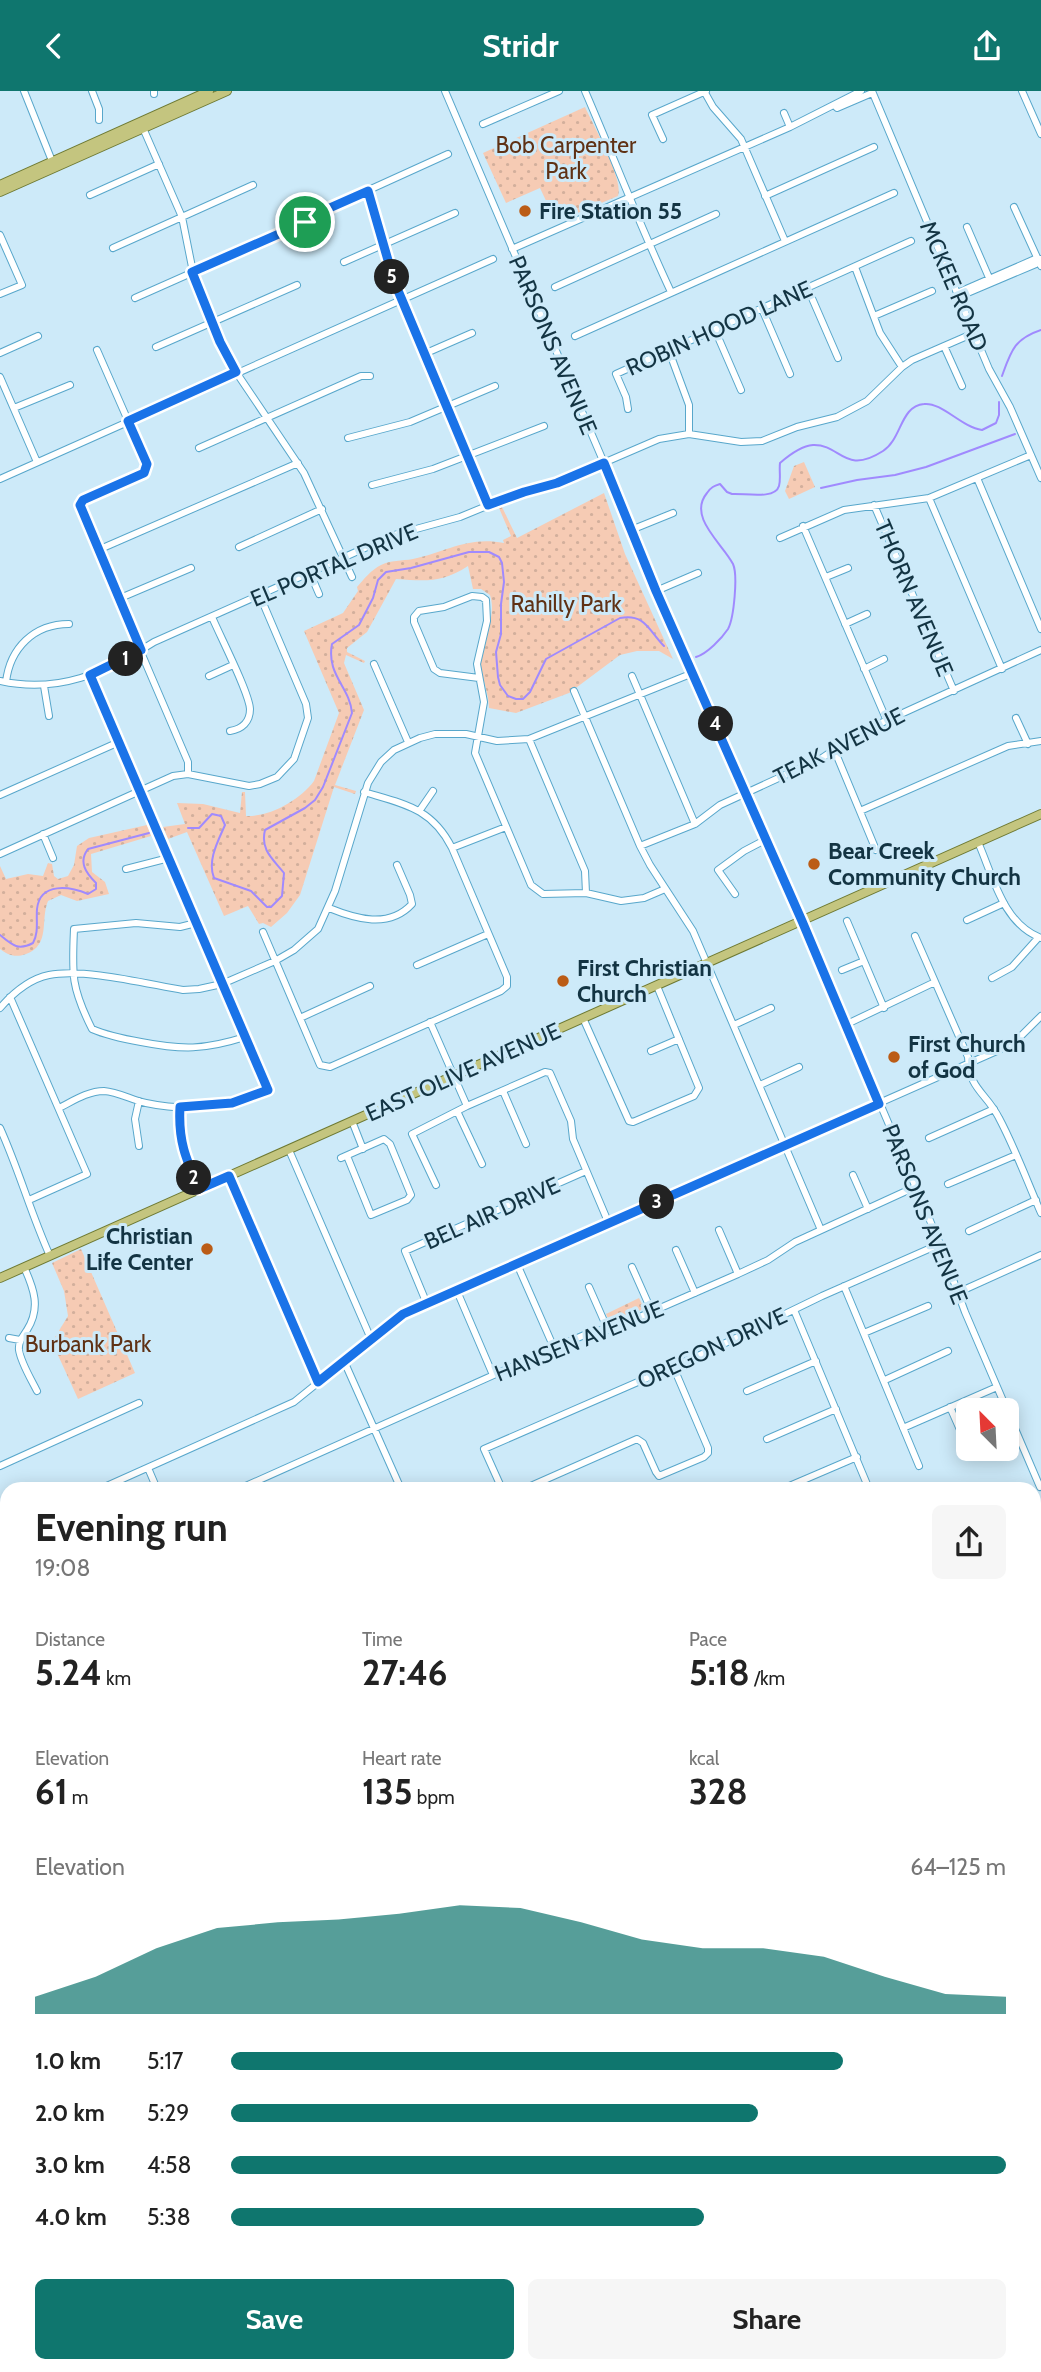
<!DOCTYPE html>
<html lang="en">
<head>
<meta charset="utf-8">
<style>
	:root { --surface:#fff; --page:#f6f6f6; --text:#222; --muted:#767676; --accent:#0f766e }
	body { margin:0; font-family:Cabin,sans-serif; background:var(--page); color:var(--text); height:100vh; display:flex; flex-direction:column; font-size:26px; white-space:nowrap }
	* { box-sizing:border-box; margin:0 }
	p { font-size:23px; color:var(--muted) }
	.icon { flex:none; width:38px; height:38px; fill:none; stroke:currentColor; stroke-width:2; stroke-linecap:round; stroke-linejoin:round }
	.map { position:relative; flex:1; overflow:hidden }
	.sheet { position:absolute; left:0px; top:1391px; width:1041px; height:891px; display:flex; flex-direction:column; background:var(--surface); border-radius:21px 21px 0 0; box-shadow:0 4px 18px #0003 }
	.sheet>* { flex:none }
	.needle { width:46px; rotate:336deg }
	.tools { position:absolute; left:956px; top:1307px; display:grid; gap:14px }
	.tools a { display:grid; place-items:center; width:63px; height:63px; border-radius:10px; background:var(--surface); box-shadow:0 4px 18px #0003; font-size:35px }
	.pin { position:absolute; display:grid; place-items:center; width:60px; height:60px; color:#fff; margin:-30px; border:4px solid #fff; border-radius:50%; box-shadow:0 2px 7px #0007 }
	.km { position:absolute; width:35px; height:35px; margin:-18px; border-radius:50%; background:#222; color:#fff; font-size:19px; line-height:35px; text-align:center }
	.round { display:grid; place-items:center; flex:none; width:74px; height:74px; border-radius:10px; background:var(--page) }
	.overview { display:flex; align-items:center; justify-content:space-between; height:119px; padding:0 35px }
	h1 { font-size:38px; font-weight:700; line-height:52px }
	.metrics { display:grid; grid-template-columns:repeat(3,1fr); gap:10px; height:119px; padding:7px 35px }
	.metrics div { display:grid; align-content:center }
	.metrics b { font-size:35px; font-weight:700 }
	.metrics small { font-size:19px; font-weight:400 }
	.metrics p { font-size:19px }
	.chart { height:196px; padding:14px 35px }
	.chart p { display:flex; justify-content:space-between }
	.chart svg { width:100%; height:126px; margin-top:7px; fill:var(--accent); opacity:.7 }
	.primary-button { display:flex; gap:14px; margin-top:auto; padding:14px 35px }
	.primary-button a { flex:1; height:80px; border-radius:10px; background:var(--accent); color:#fff; font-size:28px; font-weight:700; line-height:80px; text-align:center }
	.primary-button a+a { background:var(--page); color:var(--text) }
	ul { padding:0 35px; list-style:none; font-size:23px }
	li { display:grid; grid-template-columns:112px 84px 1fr; align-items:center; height:52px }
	li i { height:18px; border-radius:9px; background:var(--accent) }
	header { display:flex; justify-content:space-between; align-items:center; height:91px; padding:0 35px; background:var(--accent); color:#fff; font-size:32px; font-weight:700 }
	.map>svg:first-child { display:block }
</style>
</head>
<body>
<header><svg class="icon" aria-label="back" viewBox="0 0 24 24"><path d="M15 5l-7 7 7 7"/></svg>Stridr<svg class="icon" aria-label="share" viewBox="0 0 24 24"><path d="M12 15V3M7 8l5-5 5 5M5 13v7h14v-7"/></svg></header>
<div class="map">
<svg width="1041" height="2281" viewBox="0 0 1041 2281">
	<defs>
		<pattern id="park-dots" width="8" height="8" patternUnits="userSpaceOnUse" patternTransform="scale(1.75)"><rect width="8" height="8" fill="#f6cbb4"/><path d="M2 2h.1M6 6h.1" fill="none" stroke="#d2af9c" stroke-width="1.8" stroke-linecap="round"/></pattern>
	</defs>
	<rect width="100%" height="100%" fill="#cdeaf9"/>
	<!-- park -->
	<path fill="url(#park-dots)" d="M585 16C593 34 624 88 618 105L556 131 540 97 506 112 483 62Z
		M804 371 815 396 789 408 785 400 794 375Z
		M604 402 625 463 673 568 659 560H637L620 564 569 602 516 622 489 617C489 600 480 584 481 569 483 548 497 525 490 504L481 498H473L468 475C442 492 426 490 396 488L367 541 347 557V561L365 570 364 572 346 564 344 572 364 619 335 694 356 700 355 703 334 696 300 804 287 822 271 836 263 832 259 833 248 815 224 825 187 741 168 748 163 736 185 733 177 712 203 713 240 722 242 701H245L246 725C270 726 300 709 314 690L339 622 304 540 343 522 358 500 357 496C364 488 371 479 381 474 390 469 402 470 413 468 447 461 467 445 504 452L503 449 511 445 499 417 502 416 517 447Z
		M147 734 151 745 91 763 92 781 105 791 109 803 77 810 61 804 48 810C40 829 51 854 26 863 15 867 8 864 0 858V775L6 788 28 783 43 785 48 772 52 773 54 785 58 788 68 785 74 774 77 755 89 747Z
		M81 1158 135 1282 78 1308 52 1251 68 1225 64 1200 52 1172Z
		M639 1207 643 1215 641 1219 613 1231 609 1230 606 1223Z
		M1041 1627V1680L1034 1686V1630Z
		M0 1803 7 1805V1845H0Z"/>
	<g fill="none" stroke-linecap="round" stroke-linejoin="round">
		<!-- stream -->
		<path stroke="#a08afe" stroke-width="2" d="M1002 285C1011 260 1014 248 1041 239
			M821 397 857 389 895 384 926 376 1015 343
			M696 566C707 563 722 547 728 538 734 527 738 484 733 473 723 453 687 426 707 402 711 396 714 395 720 393L727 401 732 403C744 402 775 409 779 395 781 388 779 379 780 372 788 365 801 355 813 354 841 353 844 385 883 360 902 348 900 315 924 313 942 311 961 336 982 339L996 332 999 324V311
			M188 737H199L212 723 221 725 225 734C218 750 207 770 214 787L251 800 267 816H271L282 805 284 782C273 768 260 759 265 739L305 717 315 709 323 696 352 622C350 596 326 584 332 553L359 534 373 507 378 489 386 481 411 477 469 461H489L499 466 502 472 504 491 501 513V543L496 561 498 586 500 594 508 605 516 608H523L530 601 546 568 620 527C645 522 649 540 664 555
			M0 844C12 854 18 860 33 852 39 841 36 830 37 818 40 790 71 796 88 803L96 798V792C86 782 78 771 88 758L149 742
			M1034 1420 1041 1417
			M0 1792 7 1794"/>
		<defs>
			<path id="minor" d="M24 0 52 70
				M92 0 99 18V29
				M445 0 604 372 656 500 802 830 940 1153 965 1221 1040 1396
				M585 0C614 67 640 135 671 201
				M704 0 713 16 741 48 785 150
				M872 0 989 278 1010 316 1041 387
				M1022 0 1041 43
				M154 3V0
				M835 15 837 17 872 2
				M784 22 790 36
				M483 33 559 0
				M143 37 182 126 193 181 220 251 236 281 304 382 352 486
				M663 48 652 24 706 0
				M368 100 394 190 488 414
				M90 104 159 73
				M765 105 874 56
				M1014 116 1041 175
				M967 136 990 189
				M0 144 22 194 0 203
				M113 157 253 94
				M512 158 790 36 861 0
				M344 171 455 122
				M855 176 880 242 902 276
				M555 196 716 123
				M808 198 838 267
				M957 202 1035 168H1041
				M958 206 1036 173 1038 169
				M135 207 297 135 316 123 448 63
				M762 218 790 283
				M874 225 932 200
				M715 239 741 299
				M575 245 894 102
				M944 255 962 295
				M156 256 297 194
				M97 259 147 373 144 382 83 409 80 414V419L188 671V683
				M669 260 689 314V343
				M0 262 38 245
				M424 263 472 242
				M0 286 37 371
				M14 317 70 294
				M628 318 626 306 616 283 911 150
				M348 347 410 331 495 295
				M199 357 361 285H370
				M977 387 1041 538
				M0 388 493 168
				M372 394 433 378 544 335
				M929 407 1002 578
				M874 414 954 600
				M803 435 887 630
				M631 439 673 422
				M780 447 844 419 929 407 1031 364
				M239 456 322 418
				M98 459 298 372
				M310 482 319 503
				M826 486 848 477
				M656 500 698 482
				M118 508 191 477
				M212 526C220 545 249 601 250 618 250 631 242 638 230 640
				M845 533 867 523
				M374 573 408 651
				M864 578 884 568
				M209 585 233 574
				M632 585 695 733
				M479 587 440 582 434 578 414 531V526L419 520 444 516 472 505 482 506 486 509 487 530 477 573 484 611 475 662 531 794 543 803 586 802 621 810 644 807 665 798
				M0 590C58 603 105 582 154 551L394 444 460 426 511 405 557 392 659 348 689 343 741 351 762 350 797 336 837 326 867 310 902 276 912 269 974 242
				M6 591C10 557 34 533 69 533
				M44 595 49 625
				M574 600 640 755 650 774 693 840 821 1139
				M1016 627 1028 653
				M529 648 585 780 586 802
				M834 658 876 759
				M0 704 119 651
				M420 719 433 700
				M860 720 1008 655 1041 650
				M43 743 53 767
				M978 751C993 785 1003 833 1041 847
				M640 755 695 733 720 714 822 667 857 643 1041 559
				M452 757 506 736
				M0 763 173 685 188 683 249 695 260 693 277 686 294 668 308 627 306 613 260 505
				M126 778 169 767
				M735 803 718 779 744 760 765 749
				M329 817C356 828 389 838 412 813L410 804 397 774
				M967 829 1004 812
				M847 830 884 917
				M196 832 180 836 136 832 74 838C72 884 71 896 92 938 108 945 124 948 141 951 182 959 204 959 245 946
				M263 841 320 974 330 976 501 900 507 895V886L452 757C432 717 404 713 364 701
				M915 845 968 966C969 999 986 1001 999 1027 1015 1057 1027 1090 1041 1122
				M417 874 488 843
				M842 879 864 870
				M992 887 1012 876 1038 847
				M10 906 87 1083 29 1109
				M0 917C13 902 29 888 49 884 84 877 147 893 183 899L199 898 222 893 275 870 294 859 318 838 335 800 368 692 381 671 394 659 420 647 435 643H466L497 650 529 648 693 582
				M300 927 370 895
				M583 927 629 1030 633 1031 694 1005 699 997 657 895
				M430 931 467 1015
				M734 934 771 917
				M845 934 935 891
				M651 960 679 948
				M760 994 799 976
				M503 1000 526 1053
				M139 1010 135 1028 139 1055
				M180 1016 181 1052 199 1098
				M59 1017C73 1010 88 1000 104 1000 118 1001 132 1009 146 1012 183 1020 235 1019 268 999L90 584
				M457 1020 482 1073
				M352 1030 363 1058
				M0 1037C19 1079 31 1123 50 1165
				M929 1047 994 1018
				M289 1059 371 1248
				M341 1067 384 1048 390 1053 411 1104 407 1109 371 1124 347 1065
				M853 1084 868 1118
				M229 1085 318 1291
				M948 1093 1016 1064
				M436 1094 412 1043 467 1015 545 981 550 982 571 1030 573 1048 609 1133
				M719 1139 738 1183
				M969 1140 1036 1109
				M676 1159 695 1202
				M517 1173 554 1257
				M24 1176C34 1198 41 1217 27 1239 23 1245 18 1251 19 1259 21 1272 31 1288 37 1300
				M632 1176 652 1221
				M844 1195 919 1375
				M589 1196 608 1239
				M457 1200 493 1284
				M959 1201 1041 1164
				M427 1213 405 1160 586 1080
				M794 1219 869 1398
				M864 1242 928 1215
				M9 1247 20 1249
				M344 1270 401 1398
				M885 1289 948 1260
				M747 1300 816 1270
				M950 1316 968 1357
				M903 1337 997 1296
				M767 1348 836 1318
				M968 1358 971 1363 983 1358
				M0 1375 139 1312
				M148 1377 157 1398
				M787 1396 857 1366
				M100 1398 294 1311 403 1223 999 959 1017 949 1041 925
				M239 1398 554 1257 589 1242 619 1235 738 1183 768 1169 795 1151 915 1096
				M502 1398 484 1358 709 1260 822 1205 940 1153
				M524 1398 637 1348 643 1352 656 1381 659 1385 704 1366 708 1362V1357L673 1275
				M0 1443 7 1440
				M1034 1445 1041 1443
				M0 1513 7 1510
				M1034 1532 1041 1529
				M1034 1597 1041 1594
				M0 1604 7 1601
				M0 1711 7 1709
				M0 1798 7 1801
				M0 1849H7
				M1034 1895H1041
				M0 1929H7
				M0 2009H7
				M0 2088H7
				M1034 2166H1041
				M1034 2197 1041 2198
				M0 2205H7
				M0 2249H7
				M1034 2264H1041
				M193 2281V2275
				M460 2281V2275
				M569 2281V2275
				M694 2281V2275
				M956 2281V2275
				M1014 2281V2275"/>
			<path id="major" d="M0 94 209 0
				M0 101 227 0
				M0 1187 1041 723
				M0 1626 7 1643
				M0 1650 7 1666
				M82 2281V2275"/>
		</defs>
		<!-- minor casing -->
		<use href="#minor" stroke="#58a7cb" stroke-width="8"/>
		<!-- major casing -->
		<use href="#major" stroke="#6d7932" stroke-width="10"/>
		<!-- minor -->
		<use href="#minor" stroke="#fff" stroke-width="6"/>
		<!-- major -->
		<use href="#major" stroke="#c4c57f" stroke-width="8"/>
		<defs>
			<path id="rail" d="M0 2153H7
				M0 2166 7 2167
				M1034 2179H1041"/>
		</defs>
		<!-- rail casing -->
		<use href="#rail" stroke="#40606f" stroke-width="4.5"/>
		<!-- rail -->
		<use href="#rail" stroke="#cdeaf9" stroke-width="2" stroke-dasharray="5" stroke-linecap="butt"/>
	</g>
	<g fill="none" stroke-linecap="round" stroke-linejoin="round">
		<defs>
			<path id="route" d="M368 100 394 190 488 414 524 401 557 392 604 372 656 500 802 830 879 1013 403 1223 318 1291 229 1085 199 1098C186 1068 178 1050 180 1016L232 1012 268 999 90 584 141 559 80 414 83 409 144 382 147 373 128 330 236 281 220 251 192 181 297 135 316 123Z"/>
		</defs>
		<!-- route casing -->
		<use href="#route" stroke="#fff" stroke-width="14"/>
		<!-- route -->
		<use href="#route" stroke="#1a73e8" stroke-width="9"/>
	</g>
	<!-- markers -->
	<g fill="#bb5c16" stroke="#cdeaf9" stroke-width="2.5">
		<circle cx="525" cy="120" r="7"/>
		<circle cx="814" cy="773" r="7"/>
		<circle cx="563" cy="890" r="7"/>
		<circle cx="894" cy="966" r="7"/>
		<circle cx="207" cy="1158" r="7"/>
	</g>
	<g text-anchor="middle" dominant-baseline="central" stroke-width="6" stroke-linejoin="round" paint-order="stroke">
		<!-- park labels -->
		<g font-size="23" fill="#5f3114" stroke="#cdeaf9">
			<text x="566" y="54">Bob Carpenter<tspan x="566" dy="26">Park</tspan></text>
			<text x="566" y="513">Rahilly Park</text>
			<text x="88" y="1253">Burbank Park</text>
		</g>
		<!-- poi labels -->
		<g font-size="23" font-weight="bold" fill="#133443" stroke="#cdeaf9" text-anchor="start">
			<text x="539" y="120">Fire Station 55</text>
			<text x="828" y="760">Bear Creek<tspan x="828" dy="26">Community Church</tspan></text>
			<text x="577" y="877">First Christian<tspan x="577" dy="26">Church</tspan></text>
			<text x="908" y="953">First Church<tspan x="908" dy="26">of God</tspan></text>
			<text x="193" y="1145" text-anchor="end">Christian<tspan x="193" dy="26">Life Center</tspan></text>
		</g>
		<!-- street labels -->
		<g font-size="23" fill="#133443" stroke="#cdeaf9">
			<text transform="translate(954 195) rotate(67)">MCKEE ROAD</text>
			<text transform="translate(719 237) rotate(-24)">ROBIN HOOD LANE</text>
			<text transform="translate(553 254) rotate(67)">PARSONS AVENUE</text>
			<text transform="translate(334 474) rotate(-23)">EL PORTAL DRIVE</text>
			<text transform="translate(914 507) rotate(67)">THORN AVENUE</text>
			<text transform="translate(839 655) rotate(-27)">TEAK AVENUE</text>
			<text transform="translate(463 981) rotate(-24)">EAST OLIVE AVENUE</text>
			<text transform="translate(492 1122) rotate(-24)">BEL AIR DRIVE</text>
			<text transform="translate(925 1123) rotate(68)">PARSONS AVENUE</text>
			<text transform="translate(579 1250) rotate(-22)">HANSEN AVENUE</text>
			<text transform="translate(712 1257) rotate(-25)">OREGON DRIVE</text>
		</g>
	</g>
</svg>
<div class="tools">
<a><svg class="needle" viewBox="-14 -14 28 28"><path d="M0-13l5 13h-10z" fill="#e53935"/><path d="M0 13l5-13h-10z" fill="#767676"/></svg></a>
</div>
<div class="pin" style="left:305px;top:131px;background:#1e9e55"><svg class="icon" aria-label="arrive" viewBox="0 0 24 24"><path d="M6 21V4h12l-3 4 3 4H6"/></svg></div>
<b class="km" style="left:126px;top:568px">1</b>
<b class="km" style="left:194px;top:1087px">2</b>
<b class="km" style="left:657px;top:1111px">3</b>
<b class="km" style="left:716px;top:633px">4</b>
<b class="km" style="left:392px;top:186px">5</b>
<section class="sheet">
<div class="overview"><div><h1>Evening run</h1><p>19:08</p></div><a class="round"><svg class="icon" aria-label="share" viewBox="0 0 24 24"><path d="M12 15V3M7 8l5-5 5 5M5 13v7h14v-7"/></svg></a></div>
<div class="metrics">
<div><p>Distance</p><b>5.24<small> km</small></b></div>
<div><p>Time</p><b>27:46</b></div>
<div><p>Pace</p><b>5:18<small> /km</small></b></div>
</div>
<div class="metrics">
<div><p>Elevation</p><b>61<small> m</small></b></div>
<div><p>Heart rate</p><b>135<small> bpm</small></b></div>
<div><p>kcal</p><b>328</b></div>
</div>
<div class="chart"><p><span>Elevation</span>64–125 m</p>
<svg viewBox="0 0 160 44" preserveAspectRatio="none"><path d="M0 44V38L10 31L20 21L30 14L40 12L50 11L60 9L70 6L80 7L90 12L100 18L110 21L120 21L130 24L140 31L150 37L160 38V44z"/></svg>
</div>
<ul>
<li><b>1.0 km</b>5:17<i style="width:79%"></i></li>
<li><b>2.0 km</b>5:29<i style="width:68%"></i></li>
<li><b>3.0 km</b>4:58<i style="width:100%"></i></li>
<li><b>4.0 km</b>5:38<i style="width:61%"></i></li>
</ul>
<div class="primary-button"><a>Save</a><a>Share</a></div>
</section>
</div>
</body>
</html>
